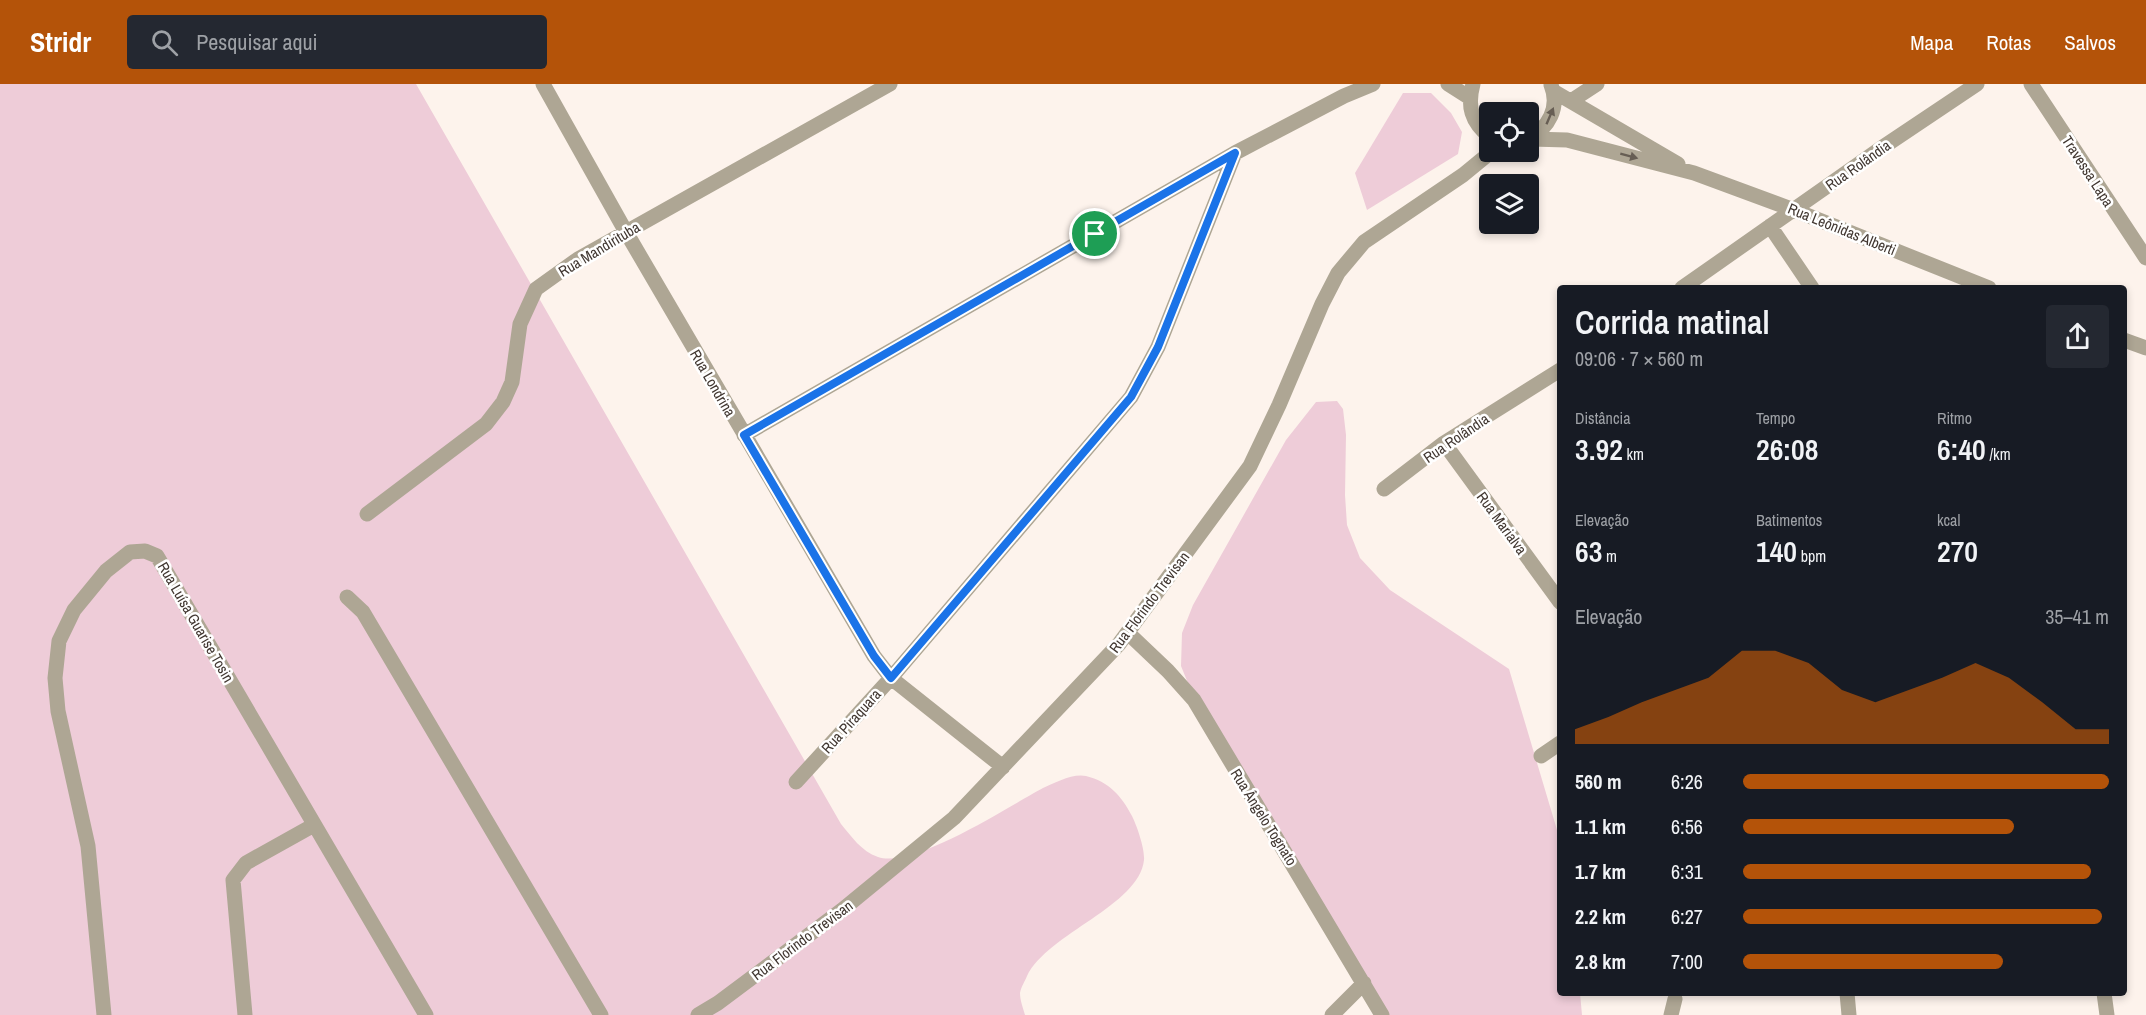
<!DOCTYPE html>
<html lang="pt">
<head>
<meta charset="utf-8">
<style>
	:root { --surface:#171b24; --page:#242831; --text:#f1f3f6; --muted:#9ea1a6; --accent:#b45309 }
	body { margin:0; font-family:"Archivo Narrow",sans-serif; background:var(--page); color:var(--text); height:100vh; display:flex; flex-direction:column; font-size:22px; white-space:nowrap }
	* { box-sizing:border-box; margin:0 }
	p { font-size:20px; color:var(--muted) }
	.icon { flex:none; width:33px; height:33px; fill:none; stroke:currentColor; stroke-width:2; stroke-linecap:round; stroke-linejoin:round }
	.map { position:relative; flex:1; overflow:hidden }
	.details { position:absolute; left:1557px; top:201px; width:570px; height:711px; display:flex; flex-direction:column; background:var(--surface); border-radius:6px; box-shadow:0 3px 9px #0003 }
	.details>* { flex:none }
	.tools { position:absolute; left:1479px; top:18px; display:grid; gap:12px }
	.tools a { display:grid; place-items:center; width:60px; height:60px; border-radius:6px; background:var(--surface); box-shadow:0 3px 9px #0003; font-size:30px }
	.pin { position:absolute; display:grid; place-items:center; width:51px; height:51px; color:#fff; margin:-26px; border:3px solid #fff; border-radius:50%; box-shadow:0 2px 6px #0007 }
	.round { display:grid; place-items:center; flex:none; width:63px; height:63px; border-radius:6px; background:var(--page) }
	.head { display:flex; align-items:center; justify-content:space-between; height:102px; padding:0 18px }
	h1 { font-size:33px; font-weight:600; line-height:45px }
	.stats { display:grid; grid-template-columns:repeat(3,1fr); gap:9px; height:102px; padding:6px 18px }
	.stats div { display:grid; align-content:center }
	.stats b { font-size:30px; font-weight:600 }
	.stats small { font-size:16px; font-weight:400 }
	.stats p { font-size:16px }
	.chart { height:168px; padding:12px 18px }
	.chart p { display:flex; justify-content:space-between }
	.chart svg { width:100%; height:108px; margin-top:6px; fill:var(--accent); opacity:.7 }
	ul { padding:0 18px; list-style:none; font-size:20px }
	li { display:grid; grid-template-columns:96px 72px 1fr; align-items:center; height:45px }
	li i { height:15px; border-radius:8px; background:var(--accent) }
	header { display:flex; align-items:center; gap:36px; box-sizing:border-box; height:84px; padding:0 30px; background:var(--accent); color:#fff }
	header strong { font-size:28px }
	nav { display:flex; gap:33px; margin-inline-start:auto; font-size:21px }
	.search { width:420px; height:54px; background:var(--page); display:flex; align-items:center; gap:15px; box-sizing:border-box; padding:0 21px; border-radius:6px; color:var(--muted); font-size:22px }
	.map>svg:first-child { display:block }
</style>
</head>
<body>
<header>
<strong>Stridr</strong>
<div class="search"><svg class="icon" aria-label="search" viewBox="0 0 24 24"><circle cx="10" cy="10" r="6"/><path d="M15 15l6 6"/></svg>Pesquisar aqui</div>
<nav><a>Mapa</a><a>Rotas</a><a>Salvos</a></nav>
</header>
<div class="map">
<svg width="2146" height="931" viewBox="0 0 2146 931">
	<rect width="100%" height="100%" fill="#fdf3ec"/>
	<!-- green -->
	<path fill="#eeccd8" d="M0 0H416L841 740C852 753 861 767 878 773 914 785 1009 722 1043 704 1054 699 1073 689 1086 692 1109 698 1121 711 1132 732 1137 742 1145 765 1144 776 1139 822 1048 849 1027 892 1025 897 1021 903 1020 909 1020 916 1023 924 1025 931H0Z
		M1403 9H1431L1451 29 1462 48 1458 70 1367 126 1355 89Z
		M1337 317 1343 325 1346 351 1345 411 1347 441 1360 474 1390 506 1509 585 1560 756V909H1580L1582 931H1381L1201 631 1181 582 1182 549 1193 521 1286 356 1316 318Z"/>
	<g fill="none" stroke-linecap="round" stroke-linejoin="round">
		<!-- minor -->
		<path stroke="#aea694" stroke-width="15" d="M543 0 626 148 874 572 891 594 1003 683
			M1448 0 1470 14
			M1473 0C1467 22 1471 38 1490 53
			M2031 0 2146 174
			M1553 7 1678 80
			M1571 17 1597 0
			M1528 55C1549 44 1560 23 1551 1
			M1531 55 1567 56 1694 89 1794 126 1989 204
			M1770 142 1812 204
			M1682 204 1883 63 1977 0
			M2124 256 2146 264
			M744 351 1235 69 1344 12 1373 0
			M1444 359 1560 518
			M1384 405 1444 359 1560 286
			M367 430 486 340 503 318 512 298 520 240 536 205 578 175 890 0
			M347 513 363 528 601 931
			M1128 549 1168 587 1194 616 1382 931
			M1541 672 1560 659
			M796 698 891 594 1131 313 1158 263 1235 69
			M1847 909 1849 931
			M2104 909 2107 931
			M104 931 88 762 58 627 55 594 59 557 74 526 106 487 130 468 145 467 157 472 426 931
			M245 931 233 796 246 779 314 741
			M698 931 718 919 842 826 954 734 1119 560 1250 382 1279 321 1322 220 1338 189 1364 158 1463 91 1491 68
			M1332 931 1364 899
			M1671 931 1675 915"/>
	</g>
	<!-- one-way arrows -->
	<defs><path id="oneway-solid" d="M-6-.8H1V-3.2L6.5 0L1 3.2V.8H-6Z" transform="scale(1.5)"/></defs>
	<g fill="#675e54">
		<use href="#oneway-solid" transform="translate(1550 32) rotate(-67)"/>
		<use href="#oneway-solid" transform="translate(1629 72) rotate(15)"/>
	</g>
	<g fill="none" stroke-linecap="round" stroke-linejoin="round">
		<defs>
			<path id="route" d="M1235 69 1158 263 1131 313 891 594 874 572 744 351Z"/>
		</defs>
		<!-- route casing -->
		<use href="#route" stroke="#fff" stroke-width="12"/>
		<!-- route -->
		<use href="#route" stroke="#1a73e8" stroke-width="8"/>
	</g>
	<g text-anchor="middle" dominant-baseline="central" stroke-width="5" stroke-linejoin="round" paint-order="stroke">
		<!-- street labels -->
		<g font-size="15" fill="#413731" stroke="#fff">
			<text transform="translate(1858 81) rotate(-35)">Rua Rolândia</text>
			<text transform="translate(2088 87) rotate(57)">Travessa Lapa</text>
			<text transform="translate(1842 145) rotate(22)">Rua Leônidas Alberti</text>
			<text transform="translate(599 165) rotate(-31)">Rua Mandirituba</text>
			<text transform="translate(713 299) rotate(60)">Rua Londrina</text>
			<text transform="translate(1456 354) rotate(-34)">Rua Rolândia</text>
			<text transform="translate(1502 439) rotate(54)">Rua Marialva</text>
			<text transform="translate(1149 518) rotate(-53)">Rua Florindo Trevisan</text>
			<text transform="translate(196 538) rotate(60)">Rua Luísa Guarise Tosin</text>
			<text transform="translate(851 637) rotate(-48)">Rua Piraquara</text>
			<text transform="translate(1264 733) rotate(58)">Rua Ângelo Tognato</text>
			<text transform="translate(802 856) rotate(-37)">Rua Florindo Trevisan</text>
		</g>
	</g>
</svg>
<div class="tools">
<a><svg class="icon" aria-label="locate" viewBox="0 0 24 24"><circle cx="12" cy="12" r="6"/><path d="M12 2v4M12 18v4M2 12h4M18 12h4"/></svg></a>
<a><svg class="icon" aria-label="layers" viewBox="0 0 24 24"><path d="M12 4l9 5-9 5-9-5zM3 14l9 5 9-5"/></svg></a>
</div>
<div class="pin" style="left:1095px;top:150px;background:#1e9e55"><svg class="icon" aria-label="arrive" viewBox="0 0 24 24"><path d="M6 21V4h12l-3 4 3 4H6"/></svg></div>
<section class="details">
<div class="head"><div><h1>Corrida matinal</h1><p>09:06 · 7 × 560 m</p></div><a class="round"><svg class="icon" aria-label="share" viewBox="0 0 24 24"><path d="M12 15V3M7 8l5-5 5 5M5 13v7h14v-7"/></svg></a></div>
<div class="stats">
<div><p>Distância</p><b>3.92<small> km</small></b></div>
<div><p>Tempo</p><b>26:08</b></div>
<div><p>Ritmo</p><b>6:40<small> /km</small></b></div>
</div>
<div class="stats">
<div><p>Elevação</p><b>63<small> m</small></b></div>
<div><p>Batimentos</p><b>140<small> bpm</small></b></div>
<div><p>kcal</p><b>270</b></div>
</div>
<div class="chart"><p><span>Elevação</span>35–41 m</p>
<svg viewBox="0 0 160 44" preserveAspectRatio="none"><path d="M0 44V38L10 33L20 27L30 22L40 17L50 6L60 6L70 11L80 22L90 27L100 22L110 17L120 11L130 17L140 27L150 38L160 38V44z"/></svg>
</div>
<ul>
<li><b>560 m</b>6:26<i style="width:100%"></i></li>
<li><b>1.1 km</b>6:56<i style="width:74%"></i></li>
<li><b>1.7 km</b>6:31<i style="width:95%"></i></li>
<li><b>2.2 km</b>6:27<i style="width:98%"></i></li>
<li><b>2.8 km</b>7:00<i style="width:71%"></i></li>
</ul>
</section>
</div>
</body>
</html>
